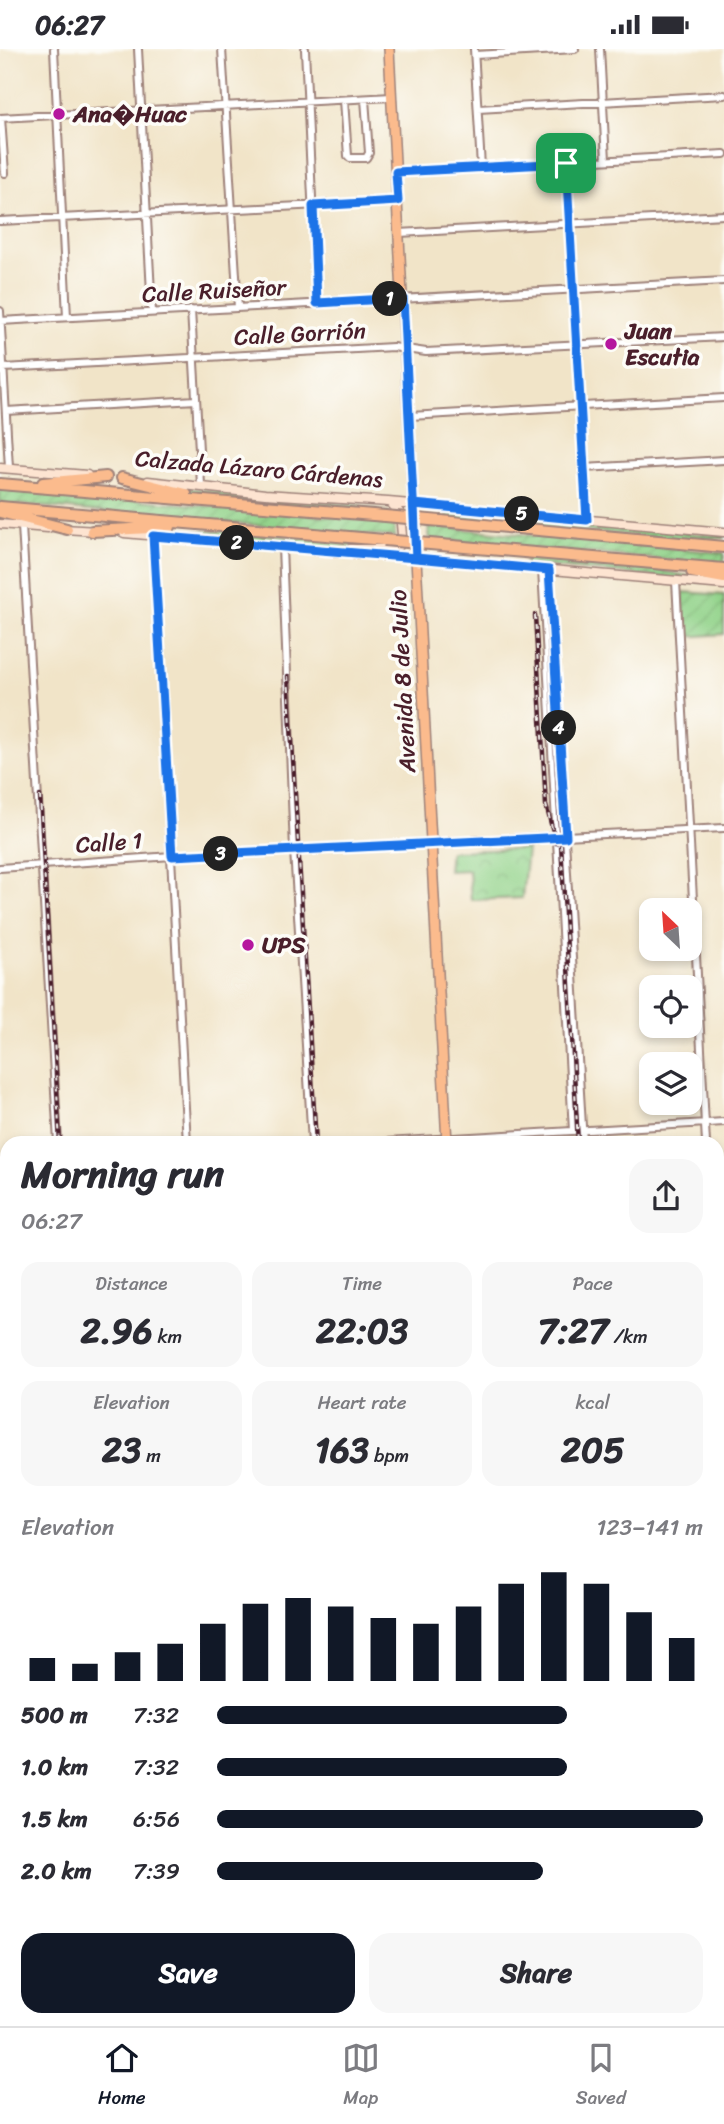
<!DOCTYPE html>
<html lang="en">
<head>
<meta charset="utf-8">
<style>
	:root { --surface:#fff; --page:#f7f7f7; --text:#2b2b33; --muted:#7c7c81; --line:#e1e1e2; --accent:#111827 }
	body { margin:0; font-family:Sriracha,sans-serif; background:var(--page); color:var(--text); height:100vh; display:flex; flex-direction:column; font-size:26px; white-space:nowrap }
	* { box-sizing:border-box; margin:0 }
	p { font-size:23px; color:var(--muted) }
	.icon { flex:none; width:38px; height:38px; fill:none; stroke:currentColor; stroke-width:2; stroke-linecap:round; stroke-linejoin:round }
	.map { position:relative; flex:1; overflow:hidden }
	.sheet { position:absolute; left:0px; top:1087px; width:724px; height:891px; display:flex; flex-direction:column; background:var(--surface); border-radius:21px 21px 0 0; box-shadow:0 4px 10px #0003 }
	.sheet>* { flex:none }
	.needle { width:46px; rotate:335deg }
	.fabs { position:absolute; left:639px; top:849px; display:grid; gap:14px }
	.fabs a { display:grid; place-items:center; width:63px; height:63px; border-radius:14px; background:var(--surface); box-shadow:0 4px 10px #0003; font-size:35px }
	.pin { position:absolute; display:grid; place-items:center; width:60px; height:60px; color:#fff; margin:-30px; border-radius:14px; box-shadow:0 4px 10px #0006 }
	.km { position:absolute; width:35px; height:35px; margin:-18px; border-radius:50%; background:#222; color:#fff; font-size:19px; line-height:35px; text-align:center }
	.round { display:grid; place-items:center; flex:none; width:74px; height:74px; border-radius:21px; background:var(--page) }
	.overview { display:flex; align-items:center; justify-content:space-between; height:119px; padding:0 21px }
	h1 { font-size:38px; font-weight:700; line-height:52px }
	.stats { display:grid; grid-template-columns:repeat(3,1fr); gap:10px; height:119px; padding:7px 21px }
	.stats div { display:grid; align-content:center; border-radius:18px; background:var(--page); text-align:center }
	.stats b { font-size:35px; font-weight:700 }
	.stats small { font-size:19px; font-weight:400 }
	.stats p { font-size:19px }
	.chart { height:196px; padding:14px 21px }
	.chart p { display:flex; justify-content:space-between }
	.chart svg { width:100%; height:126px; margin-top:7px; stroke:var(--accent); stroke-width:6 }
	.button { display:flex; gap:14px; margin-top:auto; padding:14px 21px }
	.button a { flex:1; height:80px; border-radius:21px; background:var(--accent); color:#fff; font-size:28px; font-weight:700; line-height:80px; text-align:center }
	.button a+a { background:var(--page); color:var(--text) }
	ul { padding:0 21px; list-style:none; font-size:23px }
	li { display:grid; grid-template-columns:112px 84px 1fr; align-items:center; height:52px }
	li i { height:18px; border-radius:9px; background:var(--accent) }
	.status { display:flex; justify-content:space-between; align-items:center; height:49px; padding:0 35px; background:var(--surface); direction:ltr }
	.status svg { height:19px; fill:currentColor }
	.dock { display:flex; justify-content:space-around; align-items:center; height:98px; border-top:2px solid var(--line); background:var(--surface); font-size:19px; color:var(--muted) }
	.dock a { display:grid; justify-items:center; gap:4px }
	.dock .selected { color:var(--accent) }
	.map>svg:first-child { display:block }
</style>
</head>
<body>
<div class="status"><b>06:27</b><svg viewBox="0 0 49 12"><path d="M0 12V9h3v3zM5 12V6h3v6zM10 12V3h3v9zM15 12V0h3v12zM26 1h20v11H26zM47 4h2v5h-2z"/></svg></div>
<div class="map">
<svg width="724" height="1977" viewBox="0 0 724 1977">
	<defs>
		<pattern id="park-crowns" width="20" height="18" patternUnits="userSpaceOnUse" patternTransform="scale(1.75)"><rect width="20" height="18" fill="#92d38a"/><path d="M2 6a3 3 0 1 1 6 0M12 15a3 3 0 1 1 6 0" fill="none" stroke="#7fb577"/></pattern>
		<pattern id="garden-furrows" width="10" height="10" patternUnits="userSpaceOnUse" patternTransform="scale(1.75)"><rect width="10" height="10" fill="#92d38a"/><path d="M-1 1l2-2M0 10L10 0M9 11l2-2" fill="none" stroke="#7fb577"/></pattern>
	</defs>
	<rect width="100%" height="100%" fill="#fdfcf7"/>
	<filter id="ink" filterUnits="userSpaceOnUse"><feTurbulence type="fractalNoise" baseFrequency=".0143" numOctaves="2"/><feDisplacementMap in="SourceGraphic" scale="14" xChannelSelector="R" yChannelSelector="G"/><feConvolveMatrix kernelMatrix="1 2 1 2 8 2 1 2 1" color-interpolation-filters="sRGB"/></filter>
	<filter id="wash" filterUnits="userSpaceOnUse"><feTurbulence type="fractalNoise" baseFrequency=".00686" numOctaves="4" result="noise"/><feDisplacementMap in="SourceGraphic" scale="28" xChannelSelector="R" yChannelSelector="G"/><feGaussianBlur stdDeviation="1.57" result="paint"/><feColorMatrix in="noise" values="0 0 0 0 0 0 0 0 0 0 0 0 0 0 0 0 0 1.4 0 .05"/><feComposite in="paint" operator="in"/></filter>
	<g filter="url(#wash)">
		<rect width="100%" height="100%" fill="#f1e4c8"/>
		<!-- park -->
		<path fill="url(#park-crowns)" stroke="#6e795a" stroke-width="2" d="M527 800 522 849 471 851 469 821 448 822 450 802Z"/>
		<!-- garden -->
		<path fill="url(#garden-furrows)" stroke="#6e795a" stroke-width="2" d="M166 437 356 456 389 465 234 452Z
			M0 439 394 473 395 488 0 454Z
			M447 465 724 487V489L678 490 447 470Z
			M428 477 724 504V516L430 490Z
			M212 482 386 496 321 499 153 483Z
			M526 507 642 518 724 534 525 515Z
			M683 543 724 546V585L685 588Z"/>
	</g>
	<g filter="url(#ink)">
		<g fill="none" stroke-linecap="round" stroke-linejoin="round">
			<defs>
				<path id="minor" d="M54 0 67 268
					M138 0 152 263
					M222 0 238 259
					M305 0 317 254
					M474 0 481 118
					M600 0 606 111
					M475 6 575 0
					M344 51 348 107 350 109H366L369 104 365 50
					M478 60 724 46
					M0 69 392 48
					M1 69 5 124
					M566 114 587 471
					M396 123 724 105
					M0 172 398 152
					M399 184 724 166
					M191 261 201 436
					M0 262 9 419
					M0 272 724 232
					M3 319 393 298 426 303 724 288
					M6 362 196 351
					M410 367 724 349
					M584 419 724 411
					M22 477 58 1094
					M153 487 187 1094
					M282 498 294 801 312 1094
					M542 520 573 1082
					M549 521 583 1094
					M676 532 706 1094
					M0 819 172 807 724 779
					M369 1094 724 1073
					M0 1114H7
					M718 1314 724 1428
					M0 1410H7
					M718 1804H724
					M0 1845 7 1844
					M0 1893 7 1892
					M0 1940H7
					M109 1970 110 1977
					M319 1970V1977
					M364 1970V1977
					M599 1970 628 1977
					M171 1977 285 1970"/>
				<path id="secondary" d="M0 419 87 426
					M148 432 265 445 388 453 724 483
					M0 475 48 479
					M64 480 97 482
					M124 484 724 536
					M351 500H390L399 497 402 486 400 464 391 454
					M718 1786H724
					M718 1796H724
					M0 1827H7
					M0 1837 7 1836"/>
				<path id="primary" d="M389 0C410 364 427 729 447 1094
					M495 1970V1977"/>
				<path id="motorway" d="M122 429 186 445
					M43 434 106 428
					M0 435 385 467
					M0 458 384 491
					M0 463 67 480
					M441 472 724 498
					M92 482 170 478
					M441 496 724 520
					M692 523 724 529"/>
			</defs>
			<!-- minor casing -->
			<use href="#minor" stroke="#9e827a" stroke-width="10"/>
			<!-- secondary casing -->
			<use href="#secondary" stroke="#9e827a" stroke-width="11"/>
			<!-- primary casing -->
			<use href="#primary" stroke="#9e827a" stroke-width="12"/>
			<!-- motorway casing -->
			<use href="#motorway" stroke="#9e827a" stroke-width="14"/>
			<!-- minor -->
			<use href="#minor" stroke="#fff" stroke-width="6"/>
			<!-- secondary -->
			<use href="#secondary" stroke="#fde4d1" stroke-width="8"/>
			<!-- primary -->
			<use href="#primary" stroke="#fbbb8d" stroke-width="9"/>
			<!-- motorway -->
			<use href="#motorway" stroke="#fbbb8d" stroke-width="10"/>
			<defs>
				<path id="rail" d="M535 566 546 756 556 794
					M548 566 578 1094
					M288 627 316 1094
					M40 747 60 1094
					M718 1771 724 1772"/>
			</defs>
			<!-- rail casing -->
			<use href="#rail" stroke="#4a1f2b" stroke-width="4.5"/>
			<!-- rail -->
			<use href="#rail" stroke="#fdfcf7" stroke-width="2" stroke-dasharray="5" stroke-linecap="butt"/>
			<defs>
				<path id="motorway-bridge" d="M385 467 441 472
					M384 491 441 496"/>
			</defs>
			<!-- motorway-bridge casing -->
			<use href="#motorway-bridge" stroke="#9e827a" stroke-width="14" stroke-linecap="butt"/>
			<!-- motorway-bridge -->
			<use href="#motorway-bridge" stroke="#fbbb8d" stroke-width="10"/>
		</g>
	</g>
	<g fill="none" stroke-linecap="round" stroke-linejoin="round" filter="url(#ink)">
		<defs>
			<path id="route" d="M566 114 396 123 398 152 313 157 317 254 403 249 416 509 153 487 172 807 566 788 549 521 416 509 414 455 587 471 566 114"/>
		</defs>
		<!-- route casing -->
		<use href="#route" stroke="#fff" stroke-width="14"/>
		<!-- route -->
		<use href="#route" stroke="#1a73e8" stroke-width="9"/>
	</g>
	<!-- markers -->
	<g fill="#b5179e" stroke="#fdfcf7" stroke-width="2.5">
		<circle cx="59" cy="65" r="7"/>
		<circle cx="611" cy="295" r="7"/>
		<circle cx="248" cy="896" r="7"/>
	</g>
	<g text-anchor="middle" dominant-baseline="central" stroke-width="7" stroke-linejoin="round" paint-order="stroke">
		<!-- poi labels -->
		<g font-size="23" font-weight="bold" fill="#4a1f2b" stroke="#fdfcf7" text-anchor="start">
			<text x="73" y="65">Ana�Huac</text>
			<text x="625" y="282">Juan<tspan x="625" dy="26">Escutia</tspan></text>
			<text x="262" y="896">UPS</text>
		</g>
		<!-- street labels -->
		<g font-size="23" fill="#4a1f2b" stroke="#fdfcf7">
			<text transform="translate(214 242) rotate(-3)">Calle Ruiseñor</text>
			<text transform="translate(300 285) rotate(-3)">Calle Gorrión</text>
			<text transform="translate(259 420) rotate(5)">Calzada Lázaro Cárdenas</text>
			<text transform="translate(403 632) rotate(-93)">Avenida 8 de Julio</text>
			<text transform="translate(109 794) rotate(-4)">Calle 1</text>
		</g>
	</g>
</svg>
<div class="fabs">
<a><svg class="needle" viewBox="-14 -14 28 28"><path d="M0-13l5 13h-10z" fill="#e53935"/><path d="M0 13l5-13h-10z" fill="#7c7c81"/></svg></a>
<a><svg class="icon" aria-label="locate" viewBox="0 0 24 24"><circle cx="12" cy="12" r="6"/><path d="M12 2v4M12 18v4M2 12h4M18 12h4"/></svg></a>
<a><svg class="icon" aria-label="layers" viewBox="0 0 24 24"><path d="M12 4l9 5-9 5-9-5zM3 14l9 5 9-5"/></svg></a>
</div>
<div class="pin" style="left:566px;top:114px;background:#1e9e55"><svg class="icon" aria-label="arrive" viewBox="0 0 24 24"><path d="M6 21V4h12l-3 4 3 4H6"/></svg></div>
<b class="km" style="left:390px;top:250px">1</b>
<b class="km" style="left:237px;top:494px">2</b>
<b class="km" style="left:221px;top:805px">3</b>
<b class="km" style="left:559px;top:679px">4</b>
<b class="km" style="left:522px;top:465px">5</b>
<section class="sheet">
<div class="overview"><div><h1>Morning run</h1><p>06:27</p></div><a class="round"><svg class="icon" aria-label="share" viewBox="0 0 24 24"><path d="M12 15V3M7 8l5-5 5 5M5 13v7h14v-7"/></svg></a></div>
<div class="stats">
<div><p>Distance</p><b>2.96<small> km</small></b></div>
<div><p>Time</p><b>22:03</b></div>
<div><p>Pace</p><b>7:27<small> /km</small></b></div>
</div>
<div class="stats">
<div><p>Elevation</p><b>23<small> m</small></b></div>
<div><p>Heart rate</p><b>163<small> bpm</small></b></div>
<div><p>kcal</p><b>205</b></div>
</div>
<div class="chart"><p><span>Elevation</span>123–141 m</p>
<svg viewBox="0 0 160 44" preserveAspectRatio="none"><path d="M5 44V36M15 44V38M25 44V34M35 44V31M45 44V24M55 44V17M65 44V15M75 44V18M85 44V22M95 44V24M105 44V18M115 44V10M125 44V6M135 44V10M145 44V20M155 44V29"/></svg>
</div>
<ul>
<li><b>500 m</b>7:32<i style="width:72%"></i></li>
<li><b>1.0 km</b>7:32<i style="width:72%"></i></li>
<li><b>1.5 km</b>6:56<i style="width:100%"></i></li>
<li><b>2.0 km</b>7:39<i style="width:67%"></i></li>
</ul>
<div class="button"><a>Save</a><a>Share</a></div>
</section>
</div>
<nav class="dock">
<a class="selected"><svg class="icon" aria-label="home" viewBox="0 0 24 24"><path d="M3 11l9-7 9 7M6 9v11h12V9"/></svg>Home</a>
<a><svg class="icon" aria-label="map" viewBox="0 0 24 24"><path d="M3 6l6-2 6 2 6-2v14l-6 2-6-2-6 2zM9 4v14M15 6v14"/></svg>Map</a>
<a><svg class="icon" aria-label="saved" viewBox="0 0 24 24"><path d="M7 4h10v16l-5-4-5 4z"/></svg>Saved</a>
</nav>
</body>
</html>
